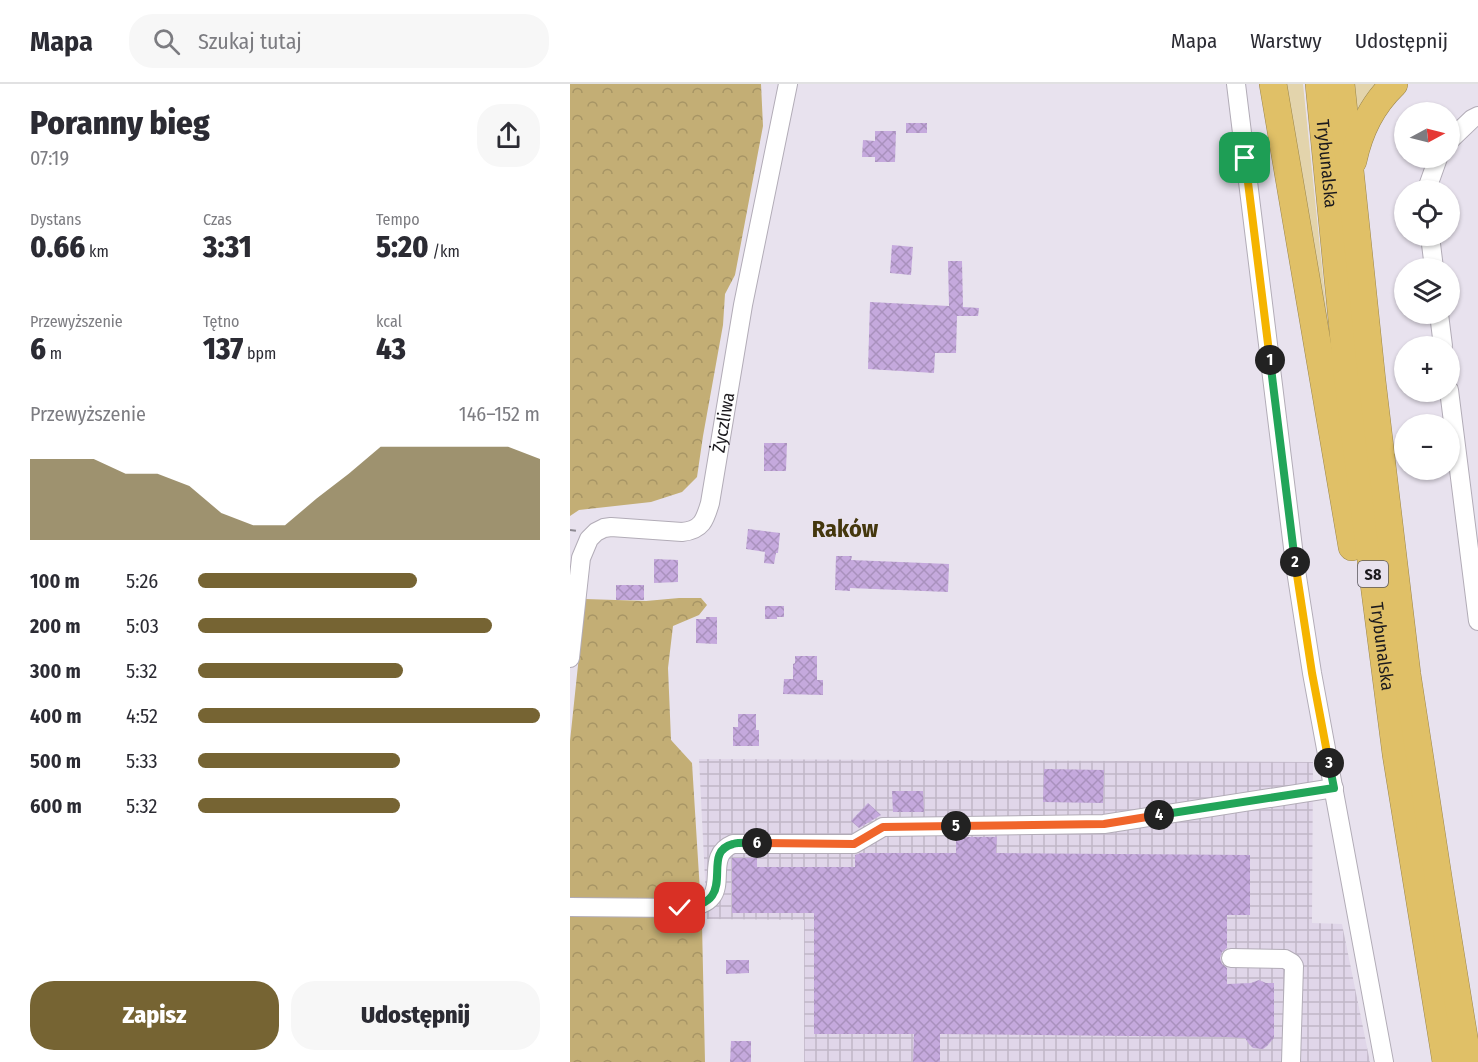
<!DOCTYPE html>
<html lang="pl">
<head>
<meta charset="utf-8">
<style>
	:root { --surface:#fff; --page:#f7f7f7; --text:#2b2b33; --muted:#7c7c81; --line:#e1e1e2; --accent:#766433 }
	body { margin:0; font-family:"Fira Sans Condensed",sans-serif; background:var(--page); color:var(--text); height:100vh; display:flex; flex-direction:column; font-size:22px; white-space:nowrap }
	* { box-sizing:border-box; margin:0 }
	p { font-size:20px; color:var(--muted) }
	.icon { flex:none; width:33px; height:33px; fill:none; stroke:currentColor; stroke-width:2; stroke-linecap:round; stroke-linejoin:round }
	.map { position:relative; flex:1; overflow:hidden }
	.details { display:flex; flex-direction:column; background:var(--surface); width:570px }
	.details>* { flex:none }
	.needle { width:39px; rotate:83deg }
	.tools { position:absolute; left:824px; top:18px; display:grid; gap:12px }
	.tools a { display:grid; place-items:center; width:66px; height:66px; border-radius:50%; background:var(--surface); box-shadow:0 2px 4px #0004; font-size:30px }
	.pin { position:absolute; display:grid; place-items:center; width:51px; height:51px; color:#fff; margin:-26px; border-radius:12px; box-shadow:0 3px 9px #0006 }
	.km { position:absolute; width:30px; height:30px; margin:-15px; border-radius:50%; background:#222; color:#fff; font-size:16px; line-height:30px; text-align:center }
	.round { display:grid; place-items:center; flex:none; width:63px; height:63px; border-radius:24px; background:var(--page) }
	.headline { display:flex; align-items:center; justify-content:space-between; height:102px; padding:0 30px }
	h1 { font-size:33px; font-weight:800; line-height:45px }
	.metrics { display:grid; grid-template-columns:repeat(3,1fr); gap:9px; height:102px; padding:6px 30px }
	.metrics div { display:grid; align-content:center }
	.metrics b { font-size:30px; font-weight:800 }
	.metrics small { font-size:16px; font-weight:400 }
	.metrics p { font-size:16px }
	.chart { height:168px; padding:12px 30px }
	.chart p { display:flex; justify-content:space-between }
	.chart svg { width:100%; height:108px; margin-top:6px; fill:var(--accent); opacity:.7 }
	.action { display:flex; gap:12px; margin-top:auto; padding:12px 30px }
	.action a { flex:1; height:69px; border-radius:24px; background:var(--accent); color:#fff; font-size:24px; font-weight:800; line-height:69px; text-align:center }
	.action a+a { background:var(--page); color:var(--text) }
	ul { padding:0 30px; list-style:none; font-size:20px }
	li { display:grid; grid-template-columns:96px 72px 1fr; align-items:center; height:45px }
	li i { height:15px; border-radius:8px; background:var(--accent) }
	header { display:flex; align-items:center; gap:36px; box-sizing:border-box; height:84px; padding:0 30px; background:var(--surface); border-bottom:2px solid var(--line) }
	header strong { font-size:28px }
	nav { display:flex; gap:33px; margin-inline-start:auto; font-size:21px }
	.search { width:420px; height:54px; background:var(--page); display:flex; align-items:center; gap:15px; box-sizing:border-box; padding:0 21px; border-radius:24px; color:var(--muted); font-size:22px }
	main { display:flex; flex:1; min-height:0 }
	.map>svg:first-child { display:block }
</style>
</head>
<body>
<header>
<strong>Mapa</strong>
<div class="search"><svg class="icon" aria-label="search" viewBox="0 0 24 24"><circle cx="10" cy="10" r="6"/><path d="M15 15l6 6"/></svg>Szukaj tutaj</div>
<nav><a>Mapa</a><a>Warstwy</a><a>Udostępnij</a></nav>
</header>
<main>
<section class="details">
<div class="headline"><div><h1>Poranny bieg</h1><p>07:19</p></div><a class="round"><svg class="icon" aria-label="share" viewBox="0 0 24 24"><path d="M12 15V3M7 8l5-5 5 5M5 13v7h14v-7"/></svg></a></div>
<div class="metrics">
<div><p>Dystans</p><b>0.66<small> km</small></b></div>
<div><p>Czas</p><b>3:31</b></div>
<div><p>Tempo</p><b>5:20<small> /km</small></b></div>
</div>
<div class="metrics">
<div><p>Przewyższenie</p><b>6<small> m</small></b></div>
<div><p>Tętno</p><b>137<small> bpm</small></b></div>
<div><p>kcal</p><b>43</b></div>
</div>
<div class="chart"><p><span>Przewyższenie</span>146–152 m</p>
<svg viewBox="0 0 160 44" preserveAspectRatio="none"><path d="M0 44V11L10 11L20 11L30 17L40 17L50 22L60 33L70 38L80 38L90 27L100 17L110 6L120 6L130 6L140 6L150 6L160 11V44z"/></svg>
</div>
<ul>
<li><b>100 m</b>5:26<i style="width:64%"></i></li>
<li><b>200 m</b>5:03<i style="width:86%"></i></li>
<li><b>300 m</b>5:32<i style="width:60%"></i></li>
<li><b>400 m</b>4:52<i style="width:100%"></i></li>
<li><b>500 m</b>5:33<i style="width:59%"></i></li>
<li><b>600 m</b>5:32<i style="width:59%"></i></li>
</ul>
<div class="action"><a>Zapisz</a><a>Udostępnij</a></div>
</section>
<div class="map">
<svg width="908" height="978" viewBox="0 0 908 978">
	<defs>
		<pattern id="industrial-grid" width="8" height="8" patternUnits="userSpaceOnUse" patternTransform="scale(1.5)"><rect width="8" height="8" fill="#e0d6e9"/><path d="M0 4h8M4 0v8" fill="none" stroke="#c0b7c7"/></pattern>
		<pattern id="forest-crowns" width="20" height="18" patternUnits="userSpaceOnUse" patternTransform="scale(1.5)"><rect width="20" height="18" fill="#c3ae75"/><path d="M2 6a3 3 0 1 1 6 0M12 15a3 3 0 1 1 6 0" fill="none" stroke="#a79565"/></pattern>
		<pattern id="building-cross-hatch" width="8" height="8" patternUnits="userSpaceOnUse" patternTransform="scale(1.5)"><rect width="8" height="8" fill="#c5a9dd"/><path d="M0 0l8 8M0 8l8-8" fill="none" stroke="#a991bd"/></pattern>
	</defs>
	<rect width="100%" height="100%" fill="#e8e2ee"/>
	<!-- industrial -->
	<path fill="url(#industrial-grid)" d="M129 675 743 678 742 839 772 840 800 978H234V836L137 835Z"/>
	<!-- green -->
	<path fill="#e3d4ac" d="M712 0H733L765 308Z
		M783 0H812L787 36Z"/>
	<!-- forest -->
	<path fill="url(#forest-crowns)" d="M0 0H191L193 42 165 191 155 210 153 241 133 352 127 393 112 408 81 418 9 426 0 432Z
		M109 514H131L137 521 129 531 103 542 98 584 101 656 122 679 132 840 135 978H0V657L15 515 76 517Z"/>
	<!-- building -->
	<path fill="url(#building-cross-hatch)" d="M336 39H357V49H336Z
		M305 47H326L325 78H305V73H292L293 56 305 57Z
		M322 161 343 163 341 191 320 189Z
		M378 177H392L393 223 409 224 408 232H387L386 269H365L364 289 298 285 300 218 379 222Z
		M194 359H217L216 387H194Z
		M178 445 210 449 208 469H206L204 480 194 479 195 468 176 465Z
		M266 472H282L281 476 379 480 378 508 280 504V507L265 506Z
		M84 475 108 476V498L84 499Z
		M46 501H74V516H46Z
		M195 522H214V533H207V535H195Z
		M136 533H147V560L126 559V535H136Z
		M225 572H247V596H253V611L213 610 214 595H223V580L225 579Z
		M168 630H186V646H189V662H163V643H168Z
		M474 685 534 686 533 719 473 718Z
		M322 707H353L354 728H323Z
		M298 719 311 731 289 744 281 737Z
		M386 753H427L426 769 680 771V831H657V864L652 868 650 874 652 880 657 884V900L681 899 689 896 696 899H704V954L697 962 693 965 683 964 679 960 675 954 657 953 370 950V978H343L344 950H244V829H162V774H187V783H285V771L291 769H386Z
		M156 876H179V889L156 890Z
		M161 957H181V978H160Z"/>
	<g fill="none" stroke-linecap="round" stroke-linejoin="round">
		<defs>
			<g id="minor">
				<path d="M666 0 725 480 742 589 814 978"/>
				<path d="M879 57 902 35 908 32"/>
				<path d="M858 106V102L868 74"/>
				<path d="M860 152 864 184"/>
				<path d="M869 230 873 262"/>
				<path d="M879 306 908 537"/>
				<path id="s1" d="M0 574 11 474 19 455 26 448 34 444 41 443 112 448C132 446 135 436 140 419L173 221 218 0"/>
				<path d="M0 823 110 824C173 821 127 775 163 760H284L313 743 534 740 764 704"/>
				<path d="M661 874 715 875 722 879 724 882 721 978"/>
			</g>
			<g id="highway">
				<path d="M703 0 782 463"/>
				<path id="s2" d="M749 0 778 298 826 670 876 978"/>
				<path d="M771 0 802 297 837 590 870 805 898 978"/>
				<path d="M783 77C789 48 803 20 824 0"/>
			</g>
		</defs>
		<!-- minor casing -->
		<use href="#minor" stroke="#b2acb7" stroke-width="20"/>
		<!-- highway casing -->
		<use href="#highway" stroke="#9b864d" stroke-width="28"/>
		<!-- path -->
		<path stroke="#8d8991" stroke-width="2" stroke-dasharray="6 3" stroke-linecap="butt" d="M0 446 7 447"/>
		<!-- minor -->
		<use href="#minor" stroke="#fff" stroke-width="18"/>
		<!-- highway -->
		<use href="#highway" stroke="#e0c067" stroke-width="27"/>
	</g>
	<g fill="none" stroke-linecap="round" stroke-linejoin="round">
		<defs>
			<path id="split-1" d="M675 74 700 276"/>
			<path id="split-2" d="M700 276 725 478"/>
			<path id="split-3" d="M725 478 742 589 759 679"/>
			<path id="split-4" d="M589 731 764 704 759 679"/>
			<path id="split-5" d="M386 742 534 740 589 731"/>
			<path id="split-6" d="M187 759 284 760 313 743 386 742"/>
			<path id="split-7" d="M110 824C174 821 127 769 163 760 170 758 179 759 187 759"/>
		</defs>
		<!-- split-1 casing -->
		<use href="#split-1" stroke="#fff" stroke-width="12"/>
		<!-- split-2 casing -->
		<use href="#split-2" stroke="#fff" stroke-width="12"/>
		<!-- split-3 casing -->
		<use href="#split-3" stroke="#fff" stroke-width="12"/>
		<!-- split-4 casing -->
		<use href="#split-4" stroke="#fff" stroke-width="12"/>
		<!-- split-5 casing -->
		<use href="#split-5" stroke="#fff" stroke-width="12"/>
		<!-- split-6 casing -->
		<use href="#split-6" stroke="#fff" stroke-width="12"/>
		<!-- split-7 casing -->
		<use href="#split-7" stroke="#fff" stroke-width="12"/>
		<!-- split-1 -->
		<use href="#split-1" stroke="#f5b400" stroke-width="8"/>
		<!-- split-2 -->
		<use href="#split-2" stroke="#22a559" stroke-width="8"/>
		<!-- split-3 -->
		<use href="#split-3" stroke="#f5b400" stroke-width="8"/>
		<!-- split-4 -->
		<use href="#split-4" stroke="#22a559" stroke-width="8"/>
		<!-- split-5 -->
		<use href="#split-5" stroke="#f0652b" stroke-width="8"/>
		<!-- split-6 -->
		<use href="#split-6" stroke="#f0652b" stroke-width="8"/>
		<!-- split-7 -->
		<use href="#split-7" stroke="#22a559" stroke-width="8"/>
	</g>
	<g text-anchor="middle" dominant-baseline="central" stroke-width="6" stroke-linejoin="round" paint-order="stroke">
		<!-- shield labels -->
		<rect fill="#e8e2ee" stroke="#58555c" stroke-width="1.5" x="788" y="477" width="30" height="26" rx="4.5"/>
		<g font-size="16" font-weight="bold" fill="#1b191d">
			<text x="803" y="490">S8</text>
		</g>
		<!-- street labels -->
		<g font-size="18" fill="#1b191d" stroke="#e8e2ee">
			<text stroke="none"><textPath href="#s2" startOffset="80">Trybunalska</textPath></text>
			<text stroke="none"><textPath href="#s1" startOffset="344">Życzliwa</textPath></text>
			<text stroke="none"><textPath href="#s2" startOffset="566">Trybunalska</textPath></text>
		</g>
		<!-- district labels -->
		<g font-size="24" font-weight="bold" fill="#44370d" stroke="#e8e2ee">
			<text x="275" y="445">Raków</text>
		</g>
	</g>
</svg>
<div class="tools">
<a><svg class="needle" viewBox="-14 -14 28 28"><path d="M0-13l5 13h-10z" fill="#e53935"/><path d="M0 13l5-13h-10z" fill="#7c7c81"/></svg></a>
<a><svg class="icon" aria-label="locate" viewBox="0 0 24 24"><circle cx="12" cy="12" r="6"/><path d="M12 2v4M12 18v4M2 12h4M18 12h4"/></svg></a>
<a><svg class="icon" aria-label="layers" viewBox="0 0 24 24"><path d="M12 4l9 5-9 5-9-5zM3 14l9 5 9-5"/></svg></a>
<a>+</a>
<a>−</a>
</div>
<div class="pin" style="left:675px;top:74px;background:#1e9e55"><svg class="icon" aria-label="arrive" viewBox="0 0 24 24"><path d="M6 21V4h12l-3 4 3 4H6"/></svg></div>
<div class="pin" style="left:110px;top:824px;background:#d93025"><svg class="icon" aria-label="check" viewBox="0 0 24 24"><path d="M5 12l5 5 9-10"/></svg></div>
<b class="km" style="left:700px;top:276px">1</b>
<b class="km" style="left:725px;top:478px">2</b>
<b class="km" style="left:759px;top:679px">3</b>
<b class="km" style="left:589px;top:731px">4</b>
<b class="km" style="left:386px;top:742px">5</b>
<b class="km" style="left:187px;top:759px">6</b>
</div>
</main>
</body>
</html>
